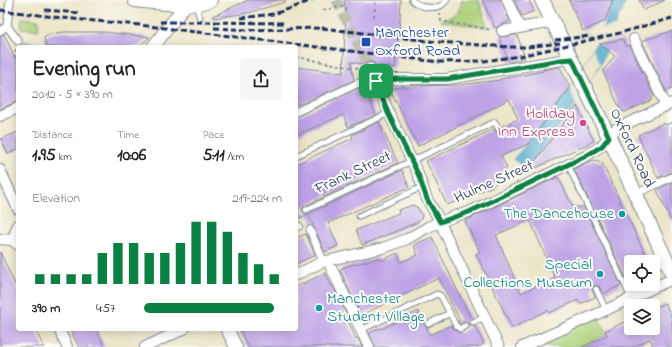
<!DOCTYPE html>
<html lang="en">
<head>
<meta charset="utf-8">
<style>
	:root { --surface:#fff; --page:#f6f6f6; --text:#222; --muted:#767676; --accent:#0b8043 }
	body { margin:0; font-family:"Indie Flower",sans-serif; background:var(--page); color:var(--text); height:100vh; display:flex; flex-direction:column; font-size:15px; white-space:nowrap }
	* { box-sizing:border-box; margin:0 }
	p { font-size:13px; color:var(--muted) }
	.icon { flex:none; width:22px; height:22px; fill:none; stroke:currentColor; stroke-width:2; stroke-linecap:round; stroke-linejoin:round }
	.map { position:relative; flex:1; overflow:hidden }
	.sheet { position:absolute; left:16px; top:45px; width:282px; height:286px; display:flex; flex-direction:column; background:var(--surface); border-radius:4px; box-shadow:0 2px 10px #0003 }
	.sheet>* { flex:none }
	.fabs { position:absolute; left:624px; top:255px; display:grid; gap:8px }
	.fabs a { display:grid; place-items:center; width:36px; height:36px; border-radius:4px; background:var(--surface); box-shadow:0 2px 10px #0003; font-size:20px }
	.pin { position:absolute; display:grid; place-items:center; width:34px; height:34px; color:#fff; margin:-17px; border-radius:8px; box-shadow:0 2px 6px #0006 }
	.round { display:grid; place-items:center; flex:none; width:42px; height:42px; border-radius:4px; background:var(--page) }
	.headline { display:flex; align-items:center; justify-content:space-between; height:68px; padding:0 16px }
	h1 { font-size:22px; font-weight:700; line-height:30px }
	.metrics { display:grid; grid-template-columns:repeat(3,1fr); gap:6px; height:68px; padding:4px 16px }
	.metrics div { display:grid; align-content:center }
	.metrics b { font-size:17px; font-weight:700 }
	.metrics small { font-size:11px; font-weight:400 }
	.metrics p { font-size:11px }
	.chart { height:112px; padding:8px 16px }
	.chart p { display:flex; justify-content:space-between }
	.chart svg { width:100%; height:72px; margin-top:4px; stroke:var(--accent); stroke-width:6 }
	ul { padding:0 16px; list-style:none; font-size:13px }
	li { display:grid; grid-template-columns:64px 48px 1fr; align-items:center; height:30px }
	li i { height:10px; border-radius:5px; background:var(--accent) }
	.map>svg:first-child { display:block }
</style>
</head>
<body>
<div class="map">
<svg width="672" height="347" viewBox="0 0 672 347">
	<rect width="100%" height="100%" fill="#fdfcf7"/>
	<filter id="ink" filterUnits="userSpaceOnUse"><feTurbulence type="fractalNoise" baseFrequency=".025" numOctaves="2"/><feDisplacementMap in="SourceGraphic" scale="8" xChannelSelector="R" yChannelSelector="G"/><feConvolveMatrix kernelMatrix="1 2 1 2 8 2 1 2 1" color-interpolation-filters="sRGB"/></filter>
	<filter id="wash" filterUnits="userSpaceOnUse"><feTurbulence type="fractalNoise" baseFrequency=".012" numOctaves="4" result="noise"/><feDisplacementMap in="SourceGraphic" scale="16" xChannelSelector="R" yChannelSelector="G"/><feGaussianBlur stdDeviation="0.9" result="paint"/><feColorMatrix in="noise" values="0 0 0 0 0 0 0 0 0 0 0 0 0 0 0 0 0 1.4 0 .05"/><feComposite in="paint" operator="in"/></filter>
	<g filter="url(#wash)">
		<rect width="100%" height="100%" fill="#ebe5c8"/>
		<!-- green -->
		<path fill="#add27b" stroke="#64806c" d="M462 0H479L487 27 441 21 442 20C455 16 460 14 462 0Z
			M22 18 39 20 38 30 21 28Z
			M19 41 44 44V47H18Z
			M596 314 607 335 582 347H522Z"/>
		<!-- water -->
		<path fill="#4daacc" stroke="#346c95" d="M614 0H626L622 12 618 17 611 40 600 65 576 104 526 169 513 159 529 142 570 88 593 49 606 21Z"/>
		<!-- pier -->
		<path fill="#ebe5c8" d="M618 25 614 40 592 45 600 29Z
			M593 49 600 64 577 106 570 88Z"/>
		<g id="blocks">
			<!-- building -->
			<path fill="#bda3e6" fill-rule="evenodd" d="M248 0H285V2L248 13 214 18 213 16Z
				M344 0H401L400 19 395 68 376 65 374 63 371 62H368L365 64 351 62 354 80 296 106V67L343 73 346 14Z
				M482 0H501L510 21 495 28Z
				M514 0H529L534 11 522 16Z
				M569 0H613L605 21 583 31Z
				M639 0H665L644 10Z
				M672 31V89L666 91 642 41Z
				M65 32H104L150 37 138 47H47L44 38 50 34Z
				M4 34 18 65V99L16 102 0 109V36Z
				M515 35H517L525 58 509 62 499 37H503Z
				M623 39 626 46 629 45 654 96 651 98 652 100 625 112 621 111 603 71 615 56 599 44Z
				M560 67 570 88 528 144 501 156 507 168 493 186 447 205 426 161 494 129 496 132H499L502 130V126L518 119 509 99 474 118 418 146 390 89 397 88 403 86 405 87H412L415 86 459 85 500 80V79L543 71V70Z
				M363 86 376 115 348 127 343 115 296 135V117Z
				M577 106 594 141 527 172 538 157Z
				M379 122 398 163 304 206 302 209 303 212 305 214H308L402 170 409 187 328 223 338 246 325 252 308 214 296 220V164L353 138 352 135Z
				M672 122V172L658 178 638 135 664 123 666 125Z
				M18 132V149L8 154 1 139Z
				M594 160 598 161 602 163 649 262H631V281L628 282 574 169 591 161Z
				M558 177 573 207H584L621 285 603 294 599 286 595 285 593 286 592 289 595 297 580 304 578 300 549 313 548 310 512 328 476 254 480 252 465 221ZM530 220 555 278 521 293 496 235Z
				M672 182V223L657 190Z
				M413 205 418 208 422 215 421 219 416 223 362 245 356 230 399 213 398 210Z
				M306 234 315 255 296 264V238Z
				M432 237 471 319 469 321 470 324 472 326H475L484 344 478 347H375L369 333 380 328 381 329 418 311 430 335 451 325 454 329 459 333 462 332 469 328V324L467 322H463L460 324 459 323 458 321H460L439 278 361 315 340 270 344 267 379 258 381 261 397 253 401 262 418 255 414 245Z
				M0 252 18 291V329H35L44 347H0Z
				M325 273 332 287 333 286 349 320H348L356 339 358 338 362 347H248L239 329H296V287Z
				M665 303 672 318V347H654L650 339 633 347H582L607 335 605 331 631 319V328H653V309Z
				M70 329H96L105 347H79Z"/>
		</g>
	</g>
	<g filter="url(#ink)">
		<use href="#blocks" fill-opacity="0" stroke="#838a93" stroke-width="1"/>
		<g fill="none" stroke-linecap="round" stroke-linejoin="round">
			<!-- minor-tunnel -->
			<path stroke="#c1c1b3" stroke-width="10" stroke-dasharray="10 5" stroke-linecap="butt" d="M336 0 370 68"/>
			<defs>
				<path id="service" d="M412 0C418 7 434 10 442 5 444 3 446 1 447 0
					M195 4 200 18
					M296 156 389 113
					M568 165 631 298
					M306 210 495 122 498 128
					M359 216 422 187
					M596 289 606 310
					M473 322 485 317
					M428 324 450 313
					M361 330 437 294 441 296 456 326 460 329 465 326"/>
				<path id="pedestrian" d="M7 26 18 41
					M0 31 7 26 10 0
					M296 112 363 81H376
					M635 194 672 177
					M296 226H299
					M310 230 322 258"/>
				<path id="minor" d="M507 0 520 28
					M502 31 553 22
					M634 39 666 106
					M370 68 381 94 389 113 418 174 427 199 436 214 499 347
					M376 81 380 80 398 79H447L561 60 571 59
					M0 116 18 108
					M0 170 18 209
					M0 239 12 240 18 245
					M12 240 18 225
					M328 261 369 347
					M296 275 322 262 383 248 407 239 428 227 455 216 469 212 586 156 601 146 617 128 672 103
					M59 329 67 347
					M145 347 184 329
					M522 347 606 310 672 279"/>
				<path id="tertiary" d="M153 47 187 3
					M227 329 236 347"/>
				<path id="secondary" d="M135 0C154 2 194 7 210 0
					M542 0 609 137 672 273"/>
			</defs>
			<!-- service casing -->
			<use href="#service" stroke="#838a93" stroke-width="7"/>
			<!-- pedestrian casing -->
			<use href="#pedestrian" stroke="#838a93" stroke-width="9"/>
			<!-- minor casing -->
			<use href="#minor" stroke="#838a93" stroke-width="12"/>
			<!-- tertiary casing -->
			<use href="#tertiary" stroke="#838a93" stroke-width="14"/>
			<!-- secondary casing -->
			<use href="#secondary" stroke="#838a93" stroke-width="16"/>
			<!-- path -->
			<path stroke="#838a93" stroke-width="2" stroke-dasharray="3 3" stroke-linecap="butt" d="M323 10 345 6
				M440 13 441 21 492 30
				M374 17 376 0
				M16 49 15 57 18 58
				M296 57 360 69"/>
			<!-- service -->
			<use href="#service" stroke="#fff" stroke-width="5"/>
			<!-- pedestrian -->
			<use href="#pedestrian" stroke="#fff" stroke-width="7"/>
			<!-- minor -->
			<use href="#minor" stroke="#fff" stroke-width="10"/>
			<!-- tertiary -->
			<use href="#tertiary" stroke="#fff" stroke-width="12"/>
			<!-- secondary -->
			<use href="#secondary" stroke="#fff" stroke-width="14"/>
			<!-- rail -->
			<path stroke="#1b2f5e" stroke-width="3" stroke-dasharray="6 3" stroke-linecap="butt" d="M0 10 62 18 140 25 439 62 484 61 520 56 620 33 672 18
				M45 10 78 13
				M241 18 273 14 292 8 312 0
				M160 22H204L286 23
				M214 28 249 30 322 28 437 42 509 47H527L560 43
				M555 40 591 36"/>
		</g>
	</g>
	<g fill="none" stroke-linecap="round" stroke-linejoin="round" filter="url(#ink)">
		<defs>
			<path id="route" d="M572 59 609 137 602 146 586 156 469 212 440 222 427 199 418 174 388 113 376 81 380 80 398 79H447L561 60Z"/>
		</defs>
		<!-- route casing -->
		<use href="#route" stroke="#fff" stroke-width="8"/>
		<!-- route -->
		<use href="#route" stroke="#0b8043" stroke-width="5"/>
	</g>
	<!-- markers -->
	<rect fill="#1a4fb4" stroke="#fdfcf7" stroke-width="1.5" x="361" y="37" width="10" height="10" rx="2"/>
	<circle fill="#d1479c" stroke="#fdfcf7" stroke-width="1.5" cx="583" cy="123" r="4"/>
	<g fill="#0f9aa8" stroke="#fdfcf7" stroke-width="1.5">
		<circle cx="622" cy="214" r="4"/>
		<circle cx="600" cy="274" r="4"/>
		<circle cx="319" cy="308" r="4"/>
	</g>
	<g text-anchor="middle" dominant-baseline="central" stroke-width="4" stroke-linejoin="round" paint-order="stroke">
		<!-- transit labels -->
		<g font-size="16" fill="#164399" stroke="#fdfcf7" text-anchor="start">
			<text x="375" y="33">Manchester<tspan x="375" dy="18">Oxford Road</tspan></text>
		</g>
		<!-- hotel labels -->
		<g font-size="16" fill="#b23c85" stroke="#fdfcf7" text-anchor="end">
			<text x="575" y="114">Holiday<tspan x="575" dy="18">Inn Express</tspan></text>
		</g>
		<!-- street labels -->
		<g font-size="16" fill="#1b2f5e" stroke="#fdfcf7">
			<text transform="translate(632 148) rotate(65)">Oxford Road</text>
			<text transform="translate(353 173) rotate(-25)">Frank Street</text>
			<text transform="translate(494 182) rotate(-24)">Hulme Street</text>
		</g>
		<!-- culture labels -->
		<g font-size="16" fill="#0d838f" stroke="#fdfcf7" text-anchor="end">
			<text x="614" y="214">The Dancehouse</text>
			<text x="592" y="265">Special<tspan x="592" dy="18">Collections Museum</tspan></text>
			<text x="327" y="299" text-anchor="start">Manchester<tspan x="327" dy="18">Student Village</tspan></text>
		</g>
	</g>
</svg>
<div class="fabs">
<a><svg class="icon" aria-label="locate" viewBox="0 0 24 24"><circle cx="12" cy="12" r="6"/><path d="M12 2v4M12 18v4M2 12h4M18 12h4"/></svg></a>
<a><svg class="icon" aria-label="layers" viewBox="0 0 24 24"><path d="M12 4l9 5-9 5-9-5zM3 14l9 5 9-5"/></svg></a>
</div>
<div class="pin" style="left:376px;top:81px;background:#1e9e55"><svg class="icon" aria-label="arrive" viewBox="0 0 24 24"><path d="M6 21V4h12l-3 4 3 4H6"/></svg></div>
<section class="sheet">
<div class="headline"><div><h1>Evening run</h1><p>20:12 · 5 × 390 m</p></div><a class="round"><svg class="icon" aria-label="share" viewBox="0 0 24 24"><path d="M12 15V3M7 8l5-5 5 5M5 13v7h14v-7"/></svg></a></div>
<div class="metrics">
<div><p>Distance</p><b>1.95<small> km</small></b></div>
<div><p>Time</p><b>10:06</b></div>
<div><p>Pace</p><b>5:11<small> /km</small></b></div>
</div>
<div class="chart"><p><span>Elevation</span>219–224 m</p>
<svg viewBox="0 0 160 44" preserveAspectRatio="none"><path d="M5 44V38M15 44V38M25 44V38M35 44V38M45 44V25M55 44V19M65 44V19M75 44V25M85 44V25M95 44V19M105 44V6M115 44V6M125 44V12M135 44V25M145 44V32M155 44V38"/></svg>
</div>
<ul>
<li><b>390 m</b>4:57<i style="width:94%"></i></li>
</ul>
</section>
</div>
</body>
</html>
